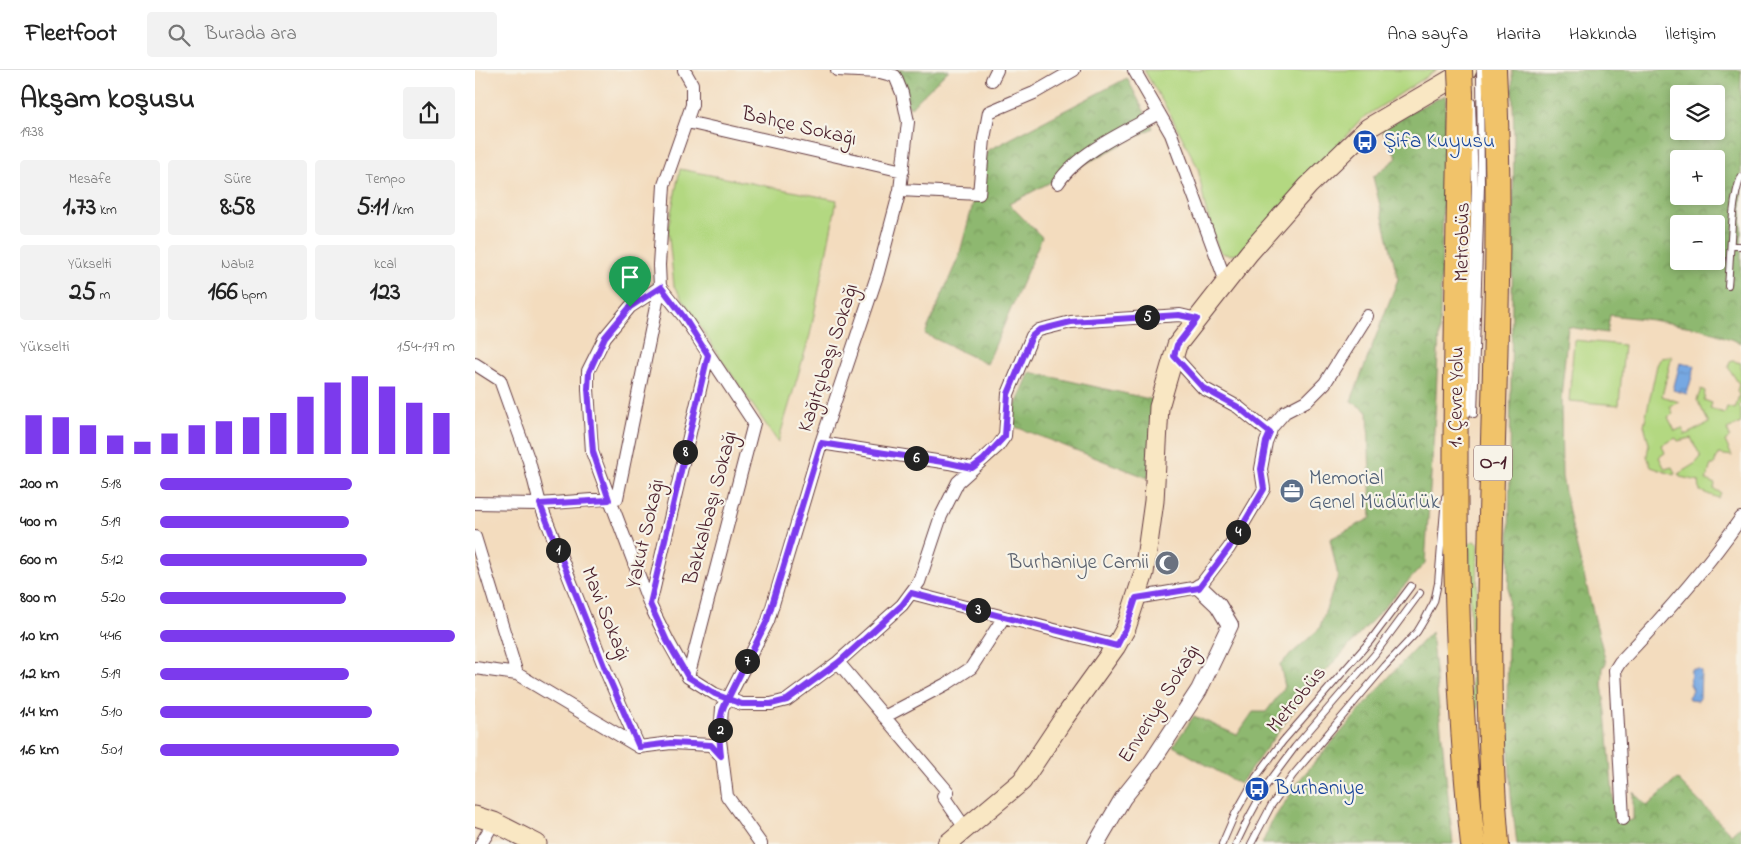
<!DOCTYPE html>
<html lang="tr">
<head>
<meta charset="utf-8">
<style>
	:root { --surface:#fff; --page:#f2f2f2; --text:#222; --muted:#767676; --line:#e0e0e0; --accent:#7c3aed }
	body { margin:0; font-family:"Indie Flower",sans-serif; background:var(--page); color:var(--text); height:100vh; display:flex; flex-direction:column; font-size:19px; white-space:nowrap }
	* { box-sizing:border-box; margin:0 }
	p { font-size:16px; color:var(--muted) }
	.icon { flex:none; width:28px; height:28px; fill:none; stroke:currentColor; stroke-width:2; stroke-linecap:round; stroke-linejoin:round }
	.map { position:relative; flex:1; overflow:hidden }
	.side { display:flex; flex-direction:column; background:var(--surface); width:475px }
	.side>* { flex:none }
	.buttons { position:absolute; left:1195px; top:15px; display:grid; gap:10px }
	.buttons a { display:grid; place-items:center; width:55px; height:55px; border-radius:5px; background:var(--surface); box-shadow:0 2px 8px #0003; font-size:25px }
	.pin { position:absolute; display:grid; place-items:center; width:42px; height:42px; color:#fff; margin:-51px -21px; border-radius:50% 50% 50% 0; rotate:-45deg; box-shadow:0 0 5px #0007 }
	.pin .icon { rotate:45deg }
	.km { position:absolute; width:25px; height:25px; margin:-12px; border-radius:50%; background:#222; color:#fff; font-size:14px; line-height:25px; text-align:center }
	.round { display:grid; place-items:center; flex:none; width:52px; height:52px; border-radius:5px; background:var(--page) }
	.headline { display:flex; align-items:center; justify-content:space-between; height:85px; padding:0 20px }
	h1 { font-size:28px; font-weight:700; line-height:38px }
	.stats { display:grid; grid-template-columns:repeat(3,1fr); gap:8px; height:85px; padding:5px 20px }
	.stats div { display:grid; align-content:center; border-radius:5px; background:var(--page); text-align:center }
	.stats b { font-size:25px; font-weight:700 }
	.stats small { font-size:14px; font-weight:400 }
	.stats p { font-size:14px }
	.chart { height:140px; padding:10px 20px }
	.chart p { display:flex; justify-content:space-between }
	.chart svg { width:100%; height:90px; margin-top:5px; stroke:var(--accent); stroke-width:6 }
	ul { padding:0 20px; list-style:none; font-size:16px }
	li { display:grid; grid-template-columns:80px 60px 1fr; align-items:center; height:38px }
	li i { height:12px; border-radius:6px; background:var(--accent) }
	header { display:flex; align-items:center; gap:30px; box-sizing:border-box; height:70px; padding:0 25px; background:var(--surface); border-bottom:1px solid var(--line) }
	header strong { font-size:24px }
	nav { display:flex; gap:28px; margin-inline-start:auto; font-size:18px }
	.search { width:350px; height:45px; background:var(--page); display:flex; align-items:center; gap:12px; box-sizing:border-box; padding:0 18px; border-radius:5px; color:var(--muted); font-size:19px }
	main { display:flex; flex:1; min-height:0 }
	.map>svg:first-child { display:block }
</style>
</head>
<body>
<header>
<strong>Fleetfoot</strong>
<div class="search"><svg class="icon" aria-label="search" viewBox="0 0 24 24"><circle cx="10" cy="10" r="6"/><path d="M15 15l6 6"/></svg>Burada ara</div>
<nav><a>Ana sayfa</a><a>Harita</a><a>Hakkında</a><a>İletişim</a></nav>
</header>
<main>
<section class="side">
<div class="headline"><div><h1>Akşam koşusu</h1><p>19:38</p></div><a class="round"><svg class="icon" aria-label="share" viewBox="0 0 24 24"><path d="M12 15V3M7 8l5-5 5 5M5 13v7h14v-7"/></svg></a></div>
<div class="stats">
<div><p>Mesafe</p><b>1.73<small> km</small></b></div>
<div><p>Süre</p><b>8:58</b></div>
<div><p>Tempo</p><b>5:11<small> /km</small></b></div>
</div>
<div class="stats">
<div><p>Yükselti</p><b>25<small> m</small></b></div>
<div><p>Nabız</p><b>166<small> bpm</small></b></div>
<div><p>kcal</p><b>123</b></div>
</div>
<div class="chart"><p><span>Yükselti</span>154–179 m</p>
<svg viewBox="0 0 160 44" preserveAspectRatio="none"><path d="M5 44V25M15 44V26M25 44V30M35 44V35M45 44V38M55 44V34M65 44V30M75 44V28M85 44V26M95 44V24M105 44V16M115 44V9M125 44V6M135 44V11M145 44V19M155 44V24"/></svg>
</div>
<ul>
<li><b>200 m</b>5:18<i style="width:65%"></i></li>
<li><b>400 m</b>5:19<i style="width:64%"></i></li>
<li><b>600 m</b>5:12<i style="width:70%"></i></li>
<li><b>800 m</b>5:20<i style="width:63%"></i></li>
<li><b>1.0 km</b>4:46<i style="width:100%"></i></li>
<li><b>1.2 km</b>5:19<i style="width:64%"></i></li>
<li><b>1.4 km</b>5:10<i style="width:72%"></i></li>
<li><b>1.6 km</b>5:01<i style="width:81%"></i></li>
</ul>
</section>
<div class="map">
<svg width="1266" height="774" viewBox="0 0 1266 774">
	<defs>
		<pattern id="forest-crowns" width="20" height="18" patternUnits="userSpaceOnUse" patternTransform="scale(1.25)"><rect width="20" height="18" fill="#8eb86f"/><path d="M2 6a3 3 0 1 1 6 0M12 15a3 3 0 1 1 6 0" fill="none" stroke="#76955b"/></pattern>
		<pattern id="water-ripples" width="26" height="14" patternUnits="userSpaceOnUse" patternTransform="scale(1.25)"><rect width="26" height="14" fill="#76a8e2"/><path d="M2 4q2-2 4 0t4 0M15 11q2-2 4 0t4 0" fill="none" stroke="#6388b7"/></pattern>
	</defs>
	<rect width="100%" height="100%" fill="#f7f3e8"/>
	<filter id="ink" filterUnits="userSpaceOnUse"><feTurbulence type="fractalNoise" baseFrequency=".02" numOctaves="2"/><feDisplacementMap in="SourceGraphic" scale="10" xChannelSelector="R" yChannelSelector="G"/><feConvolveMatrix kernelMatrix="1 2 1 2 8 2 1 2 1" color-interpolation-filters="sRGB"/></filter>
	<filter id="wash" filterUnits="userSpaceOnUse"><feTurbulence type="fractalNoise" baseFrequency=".0096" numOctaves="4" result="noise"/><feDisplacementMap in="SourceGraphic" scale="20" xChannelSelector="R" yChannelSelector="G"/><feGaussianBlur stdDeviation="1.12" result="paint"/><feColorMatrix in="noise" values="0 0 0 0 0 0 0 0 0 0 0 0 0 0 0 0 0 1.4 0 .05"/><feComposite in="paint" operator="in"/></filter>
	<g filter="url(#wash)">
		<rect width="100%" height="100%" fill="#f3dcbe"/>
		<!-- green -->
		<path fill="#b3d881" stroke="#7e7c56" d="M669 0H962L885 50 767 183C757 185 750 187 743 179L730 137 723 98 695 44Z
			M205 99 362 130 335 265 303 372 246 289 199 216 193 158Z
			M1099 270 1149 275 1144 335 1094 331Z
			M1197 286 1187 326 1204 332 1195 336 1198 344 1193 347 1200 361 1207 358 1210 365 1234 353 1222 330 1226 319 1230 321 1229 330 1237 333 1235 339 1250 343 1252 337 1260 339 1264 325 1262 321 1264 314 1253 297 1255 292 1258 291 1266 293V334L1264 336 1266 339V353L1252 359 1255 367 1250 371 1257 386 1243 384 1239 395H1236L1231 410 1240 414 1239 419 1246 423 1243 428 1225 421 1224 411 1205 407 1203 404 1221 393 1226 387 1216 368 1203 371 1201 368 1187 375 1190 383 1184 387 1190 399 1197 397 1200 403 1199 405 1176 397 1172 386 1174 373 1169 355 1182 295 1186 288Z
			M999 471 1003 474 1001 590 1003 639H997L994 474Z"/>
		<!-- forest -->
		<path fill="url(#forest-crowns)" stroke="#6c6c4d" fill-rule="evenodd" d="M411 0H474L435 38Z
			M1037 0H1266V273L1228 259 1177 250 1135 245 1132 263 1093 257 1086 328 1087 407 1099 466 1131 593 1128 598 1127 615 1131 642 1140 752 1158 750V722L1172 736 1202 709 1256 764 1266 755V774H1042L1036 726 1032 641 1039 65ZM1204 24H1241V61H1204ZM1204 89H1241V126H1204ZM1204 154H1241V191H1204Z
			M652 8 678 58 534 134 567 167 512 294 450 264 484 186 512 81Z
			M971 25 965 242 960 346 950 493 837 616 765 714 698 676 719 646 762 665 778 642H791L810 617 805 594 844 559 863 506 855 469 896 448 893 342 876 331 923 209 898 107 922 88 907 60 939 40Z
			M555 302 679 330 673 408 533 354Z
			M956 562 978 774H787L796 753 827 707 921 599Z"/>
		<!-- water -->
		<path fill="url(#water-ripples)" stroke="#606486" d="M1205 293 1220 296 1212 324 1198 320Z
			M1216 599H1224L1226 601 1225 628 1223 631 1214 630 1213 627 1218 620 1215 614Z"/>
	</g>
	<g filter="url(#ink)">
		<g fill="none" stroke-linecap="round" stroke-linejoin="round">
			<defs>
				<path id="service" d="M1256 176H1266
					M1253 216C1256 187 1255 133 1266 107
					M993 343 1000 116 997 32
					M999 344 1006 116 1005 0
					M747 774 760 744 781 707 808 671 895 571 936 516
					M761 774 773 749 791 716 820 677 900 584 945 523
					M776 774 796 736 818 705 910 596 942 562 951 547 959 532 963 513 970 427"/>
				<path id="minor" d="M659 0 696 64 751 212
					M517 10 522 0
					M212 52 428 101
					M583 113C602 83 653 60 684 43
					M425 120 504 124 509 69 514 42 559 23 599 0
					M185 217 155 237 130 267 113 301V319L117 382 175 535 193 571 213 607 240 624 267 634H296L312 630 363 592 427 535 444 512 466 446 483 412 523 376 530 366 533 324 557 266 564 260 596 252 705 245 722 249
					M185 217 209 247 279 353 213 607
					M699 286 728 318 763 337 795 363
					M0 294 25 310 54 391 65 434 133 606 164 677
					M346 373 474 393 497 398
					M0 433 65 434 142 428 185 217 184 195 189 115 217 35V14L209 0
					M0 467 42 604
					M436 523 641 576
					M661 528 724 517 754 478 789 419 786 399 791 372 797 357 810 342 833 330 850 313 892 246
					M175 535 233 285
					M363 592 473 722 468 726 490 758
					M0 598 42 604 164 677 196 673 236 675 246 686
					M409 647 473 613 496 598 529 547
					M1148 749 1140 600 1145 592C1189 546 1230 500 1266 448
					M6 774 19 752
					M286 774 252 726 245 670 247 637 253 629 293 551 346 373 403 203 425 120 433 52 427 23 420 6 405 2 362 0"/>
				<path id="tertiary" d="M621 774 648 728 676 693 724 620 755 555 743 535 724 517"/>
				<path id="secondary" d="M0 746 19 752 62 774
					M472 774 547 711 589 648 641 576 651 558 669 503 679 431 684 337 702 275 774 183 833 116 893 58 992 0"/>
				<path id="motorway" d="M1019 0C1033 258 1000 516 1022 774
					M986 24C982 274 971 525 998 774"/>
			</defs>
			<!-- service casing -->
			<use href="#service" stroke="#633b41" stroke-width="8"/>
			<!-- minor casing -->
			<use href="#minor" stroke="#633b41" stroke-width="14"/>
			<!-- tertiary casing -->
			<use href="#tertiary" stroke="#633b41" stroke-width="18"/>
			<!-- secondary casing -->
			<use href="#secondary" stroke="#633b41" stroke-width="21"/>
			<!-- motorway casing -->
			<use href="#motorway" stroke="#633b41" stroke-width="26"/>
			<!-- service -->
			<use href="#service" stroke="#fff" stroke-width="6"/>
			<!-- minor -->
			<use href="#minor" stroke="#fff" stroke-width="12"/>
			<!-- tertiary -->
			<use href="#tertiary" stroke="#fff" stroke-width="16"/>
			<!-- secondary -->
			<use href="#secondary" stroke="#f9e7c3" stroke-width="19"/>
			<!-- motorway -->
			<use href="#motorway" stroke="#f1c36a" stroke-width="24"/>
			<defs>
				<path id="motorway-bridge" d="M985 0 986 24"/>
			</defs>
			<!-- motorway-bridge casing -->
			<use href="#motorway-bridge" stroke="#633b41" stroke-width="26" stroke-linecap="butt"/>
			<!-- motorway-bridge -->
			<use href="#motorway-bridge" stroke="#f1c36a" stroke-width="24"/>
		</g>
	</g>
	<g fill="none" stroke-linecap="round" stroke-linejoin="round" filter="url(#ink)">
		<defs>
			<path id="route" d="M155 237 130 267 114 302 113 319 118 382 134 430 65 434 133 606 164 677 196 673 236 675 246 686C244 668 242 644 253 629L267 634H296L312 630 364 592 427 535 436 523 642 576 651 558 661 528 724 518 754 478 789 419 786 399 791 372 795 363 763 337 728 318 699 286 702 275 722 249 704 245 596 252 564 260 557 266 533 324 530 366 508 390 497 398 474 393 346 373 292 551 253 629 240 624 213 607 192 571 175 534 233 285 209 247 186 217 155 237"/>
		</defs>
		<!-- route casing -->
		<use href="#route" stroke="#fff" stroke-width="10"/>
		<!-- route -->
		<use href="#route" stroke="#7c3aed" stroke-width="6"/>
	</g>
	<!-- icons -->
	<defs>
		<symbol id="bus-disc" viewBox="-11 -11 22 22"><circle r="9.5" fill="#1a4fb4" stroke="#f7f3e8"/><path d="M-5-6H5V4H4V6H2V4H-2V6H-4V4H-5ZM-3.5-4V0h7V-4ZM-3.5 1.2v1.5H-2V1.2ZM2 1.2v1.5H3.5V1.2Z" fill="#fff"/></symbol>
		<symbol id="office-disc" viewBox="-11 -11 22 22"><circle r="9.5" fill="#5c6f8a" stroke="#f7f3e8"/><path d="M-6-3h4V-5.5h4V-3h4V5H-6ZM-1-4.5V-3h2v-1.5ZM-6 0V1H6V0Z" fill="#fff"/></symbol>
		<symbol id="mosque-disc" viewBox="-11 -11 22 22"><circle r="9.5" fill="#6b7280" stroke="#f7f3e8"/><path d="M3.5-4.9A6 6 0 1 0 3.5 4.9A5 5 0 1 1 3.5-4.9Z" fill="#fff"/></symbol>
	</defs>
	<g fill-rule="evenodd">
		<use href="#bus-disc" x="876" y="58" width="28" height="28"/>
		<use href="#office-disc" x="803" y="407" width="28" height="28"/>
		<use href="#mosque-disc" x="678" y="479" width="28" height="28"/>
		<use href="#bus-disc" x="768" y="705" width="28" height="28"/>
	</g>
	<g text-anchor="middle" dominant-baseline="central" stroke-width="4.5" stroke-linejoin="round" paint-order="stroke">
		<!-- shield labels -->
		<rect fill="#f7f3e8" stroke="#7e5f64" stroke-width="1" x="999" y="375.5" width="38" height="35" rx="4"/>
		<g font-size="20" font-weight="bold" fill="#4a1f2b">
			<text x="1018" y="393">O-1</text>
		</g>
		<!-- street labels -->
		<g font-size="21" fill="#4a1f2b" stroke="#f7f3e8">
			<text transform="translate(324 57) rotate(13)">Bahçe Sokağı</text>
			<text transform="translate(988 172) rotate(-89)">Metrobüs</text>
			<text transform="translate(354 288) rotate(-72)">Kağıtçıbaşı Sokağı</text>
			<text transform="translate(982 327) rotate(-89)">1. Çevre Yolu</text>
			<text transform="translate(236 438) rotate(-75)">Bakkalbaşı Sokağı</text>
			<text transform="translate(171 464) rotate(-77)">Yakut Sokağı</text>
			<text transform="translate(130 544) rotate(68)">Mavi Sokağı</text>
			<text transform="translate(822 630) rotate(-50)">Metrobüs</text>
			<text transform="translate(685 634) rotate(-58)">Enveriye Sokağı</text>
		</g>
		<!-- transit labels -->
		<g font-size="21" fill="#164399" stroke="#f7f3e8" text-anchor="start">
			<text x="908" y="72">Şifa Kuyusu</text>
			<text x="800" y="719">Burhaniye</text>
		</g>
		<!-- service labels -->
		<g font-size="21" fill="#4e5e75" stroke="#f7f3e8" text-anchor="start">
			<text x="834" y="409">Memorial<tspan x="834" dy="24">Genel Müdürlük</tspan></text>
		</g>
		<!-- worship labels -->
		<g font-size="21" fill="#5b616d" stroke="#f7f3e8" text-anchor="end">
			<text x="674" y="493">Burhaniye Camii</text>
		</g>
	</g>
</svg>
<div class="buttons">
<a><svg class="icon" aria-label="layers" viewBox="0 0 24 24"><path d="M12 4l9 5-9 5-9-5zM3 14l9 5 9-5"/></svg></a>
<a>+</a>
<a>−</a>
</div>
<div class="pin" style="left:155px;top:237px;background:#1e9e55"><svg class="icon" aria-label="arrive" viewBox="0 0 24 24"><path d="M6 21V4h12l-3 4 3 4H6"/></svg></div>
<b class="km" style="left:83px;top:480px">1</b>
<b class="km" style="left:245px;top:660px">2</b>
<b class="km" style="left:503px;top:540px">3</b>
<b class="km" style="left:763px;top:462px">4</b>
<b class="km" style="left:672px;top:247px">5</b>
<b class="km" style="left:441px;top:388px">6</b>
<b class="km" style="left:272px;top:591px">7</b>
<b class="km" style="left:210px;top:382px">8</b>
</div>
</main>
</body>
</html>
